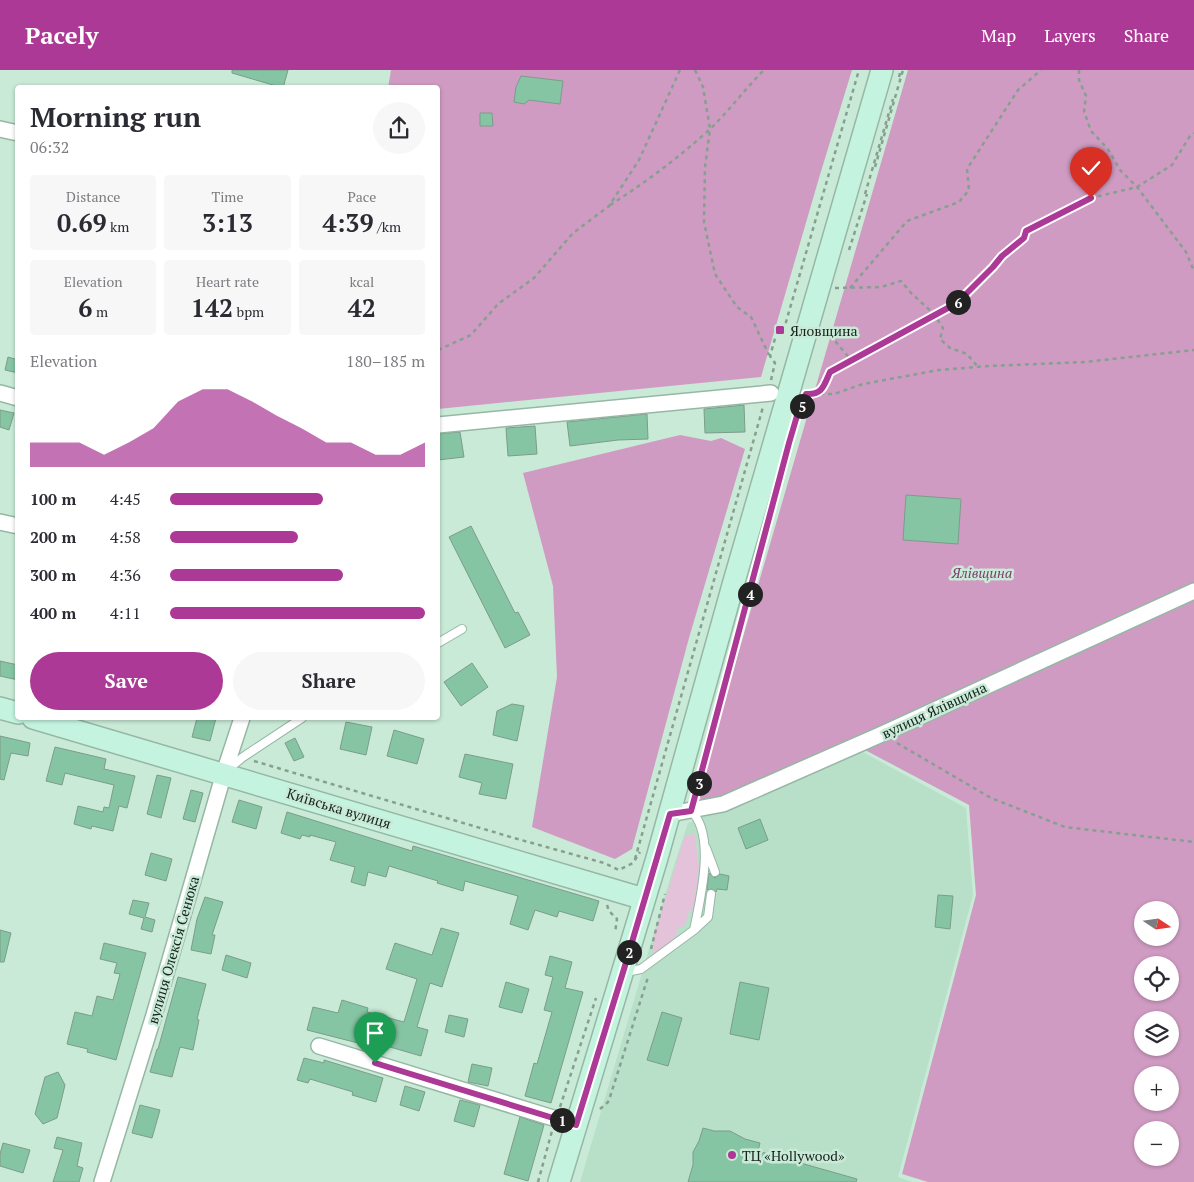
<!DOCTYPE html>
<html lang="en">
<head>
<meta charset="utf-8">
<style>
	:root { --surface:#fff; --page:#f7f7f7; --text:#2b2b33; --muted:#7c7c81; --accent:#ab3995 }
	body { margin:0; font-family:"PT Serif",serif; background:var(--page); color:var(--text); height:100vh; display:flex; flex-direction:column; font-size:19px; white-space:nowrap }
	* { box-sizing:border-box; margin:0 }
	p { font-size:16px; color:var(--muted) }
	.icon { flex:none; width:28px; height:28px; fill:none; stroke:currentColor; stroke-width:2; stroke-linecap:round; stroke-linejoin:round }
	.map { position:relative; flex:1; overflow:hidden }
	.sheet { position:absolute; left:15px; top:15px; width:425px; height:635px; display:flex; flex-direction:column; background:var(--surface); border-radius:5px; box-shadow:0 1px 4px #0004 }
	.sheet>* { flex:none }
	.needle { width:32px; rotate:103deg }
	.fabs { position:absolute; left:1134px; top:831px; display:grid; gap:10px }
	.fabs a { display:grid; place-items:center; width:45px; height:45px; border-radius:50%; background:var(--surface); box-shadow:0 1px 4px #0004; font-size:25px }
	.pin { position:absolute; display:grid; place-items:center; width:42px; height:42px; color:#fff; margin:-51px -21px; border-radius:50% 50% 50% 0; rotate:-45deg; box-shadow:0 0 5px #0007 }
	.pin .icon { rotate:45deg }
	.km { position:absolute; width:25px; height:25px; margin:-12px; border-radius:50%; background:#222; color:#fff; font-size:14px; line-height:25px; text-align:center }
	.round { display:grid; place-items:center; flex:none; width:52px; height:52px; border-radius:26px; background:var(--page) }
	.head { display:flex; align-items:center; justify-content:space-between; height:85px; padding:0 15px }
	h1 { font-size:28px; font-weight:800; line-height:38px }
	.stats { display:grid; grid-template-columns:repeat(3,1fr); gap:8px; height:85px; padding:5px 15px }
	.stats div { display:grid; align-content:center; border-radius:5px; background:var(--page); text-align:center }
	.stats b { font-size:25px; font-weight:800 }
	.stats small { font-size:14px; font-weight:400 }
	.stats p { font-size:14px }
	.chart { height:140px; padding:10px 15px }
	.chart p { display:flex; justify-content:space-between }
	.chart svg { width:100%; height:90px; margin-top:5px; fill:var(--accent); opacity:.7 }
	.action { display:flex; gap:10px; margin-top:auto; padding:10px 15px }
	.action a { flex:1; height:58px; border-radius:30px; background:var(--accent); color:#fff; font-size:20px; font-weight:800; line-height:58px; text-align:center }
	.action a+a { background:var(--page); color:var(--text) }
	ul { padding:0 15px; list-style:none; font-size:16px }
	li { display:grid; grid-template-columns:80px 60px 1fr; align-items:center; height:38px }
	li i { height:12px; border-radius:6px; background:var(--accent) }
	header { display:flex; align-items:center; gap:30px; box-sizing:border-box; height:70px; padding:0 25px; background:var(--accent); color:#fff }
	header strong { font-size:24px }
	nav { display:flex; gap:28px; margin-inline-start:auto; font-size:18px }
	.map>svg:first-child { display:block }
</style>
</head>
<body>
<header>
<strong>Pacely</strong>
<nav><a>Map</a><a>Layers</a><a>Share</a></nav>
</header>
<div class="map">
<svg width="1194" height="1112" viewBox="0 0 1194 1112">
	<rect width="100%" height="100%" fill="#c9ead7"/>
	<!-- built -->
	<path fill="#b8e0c9" d="M861 681 966 738 973 825 898 1107 913 1112H580L675 792 688 753Z"/>
	<!-- green -->
	<path fill="#e4c2da" d="M692 762 695 765 699 797 694 841 690 840 684 857 679 856 675 868 654 884 653 869 684 768 685 766H691Z"/>
	<!-- forest -->
	<path fill="#d09bc2" fill-rule="evenodd" d="M391 0H852L819 108 761 307 438 339V18H388Z
		M908 0H1194V1112H928L902 1104 976 825 969 735 848 671 708 736 697 725ZM1142 840H1170V868H1142ZM1142 895H1170V922H1142ZM1142 950H1170V978H1142ZM1142 1005H1170V1032H1142ZM1142 1060H1170V1088H1142Z
		M680 365 711 371 721 368 745 379 689 568 632 779 615 789 532 757 557 607 553 516 523 403Z"/>
	<!-- building -->
	<path fill="#86c5a4" stroke="#7c9c8a" d="M232 0H288L283 18 232 3Z
		M521 6 563 11 560 34 529 30 524 34 514 32 516 17Z
		M480 43H492L493 56H480Z
		M8 287 18 290V303L5 300Z
		M744 335 745 362 705 363 704 339Z
		M0 340 14 343 9 360 0 357Z
		M647 344 648 369 618 370 570 376 567 352Z
		M535 356 537 384 508 386 506 358Z
		M460 362 464 387 438 390V364Z
		M906 425 961 429 958 474 903 470Z
		M471 456 515 543 518 542 530 565 505 578 449 467Z
		M0 591 18 595V610L0 606Z
		M472 593 488 617 461 636 444 612Z
		M512 634 524 636 517 671 493 665 497 641Z
		M197 648H216L210 671 192 667Z
		M346 652 372 657 366 685 340 679Z
		M394 660 424 669 417 694 387 686Z
		M0 666 30 673 28 686 11 683 4 710 0 709Z
		M295 668 304 687 294 691 285 673Z
		M55 677 106 689 104 699 135 706 127 738 119 736 113 761 92 756 91 759 74 754 78 736 103 742 104 737 109 738 114 715 65 703 62 715 46 711Z
		M465 684 513 694 506 729 479 724 482 713 459 707Z
		M157 705 171 708 161 748 147 744Z
		M191 720 203 723 195 752 183 749Z
		M239 730 262 737 256 759 232 752Z
		M287 742 412 781 413 776 599 831 593 851 559 841 557 847 535 840 528 860 510 854 518 826 465 811 463 821 437 813 438 811 389 796 386 807 368 802 365 816 351 812 355 797 330 790 336 772 310 765V767L302 765 300 769 281 763Z
		M760 749 768 770 746 779 738 758Z
		M151 783 172 789 166 811 145 805Z
		M709 803 715 808 720 804 729 806 727 820 717 819 716 822 712 819 707 820Z
		M938 825 953 826 950 859 935 857Z
		M205 827 223 832 212 865H215L211 884 191 880 197 849Z
		M133 830 149 833 145 847 155 850 152 862 141 859 144 848 129 844Z
		M441 858 459 863 442 917 430 913 417 957 428 960 421 986 359 968 358 973 307 960 313 937 338 943 342 930 368 938 367 942 404 952 417 909 386 899 395 873 432 885Z
		M0 860 11 863 4 892H0Z
		M104 873 146 883 116 990 87 982 88 979 67 974 75 942 92 946 97 926 113 930 120 904 114 903 117 893 100 889Z
		M226 885 251 893 247 908 222 900Z
		M550 886 572 892 565 918 583 922 551 1033 525 1026 534 993 537 994 552 942 544 940 553 907 545 905Z
		M178 907 206 914 197 949 199 950 193 980 180 977 172 1007 150 1002 157 979H158Z
		M506 912 529 919 522 943 499 937Z
		M740 912 769 918 759 970 730 964Z
		M662 942 682 948 668 996 647 990Z
		M449 945 468 949 464 967 445 962Z
		M304 988 324 993V990L383 1008 376 1032 352 1025 353 1022 310 1009 308 1013 297 1010Z
		M472 994 492 998 488 1016 468 1012Z
		M58 1002 65 1015 57 1048 43 1054 35 1044 45 1007Z
		M405 1016 425 1022 419 1041 400 1035Z
		M460 1030 480 1035 474 1057 454 1051Z
		M140 1035 160 1040 152 1068 132 1063Z
		M520 1047 544 1055 528 1111 504 1104Z
		M703 1058 714 1061H730L745 1069 760 1073 758 1081 857 1109 856 1112H688L693 1095V1082L699 1071Z
		M57 1067 82 1073 77 1096 83 1098 79 1112H53L63 1080 54 1078Z
		M3 1073 30 1080 23 1103 0 1096V1084Z"/>
	<g fill="none" stroke-linecap="round" stroke-linejoin="round">
		<defs>
			<path id="lane" d="M438 573 462 559
				M227 700 243 687 302 648
				M706 778 715 802
				M694 860 708 847 711 824
				M626 899 631 901 641 899 694 860C700 830 717 763 690 740"/>
			<path id="street" d="M0 59 18 63
				M0 323 18 328
				M438 355 771 323
				M0 452 18 456
				M670 744 723 734 882 664 1194 521
				M319 976 576 1055
				M102 1112 154 945 224 703 242 648"/>
			<path id="secondary" d="M0 638 18 643
				M33 648 644 829
				M559 1112 657 788 733 515 882 0"/>
		</defs>
		<!-- lane casing -->
		<use href="#lane" stroke="#97b7a5" stroke-width="10"/>
		<!-- street casing -->
		<use href="#street" stroke="#97b7a5" stroke-width="18"/>
		<!-- secondary casing -->
		<use href="#secondary" stroke="#97b7a5" stroke-width="24"/>
		<!-- path -->
		<path stroke="#869f91" stroke-width="2.5" stroke-dasharray="4 4" stroke-linecap="butt" d="M695 0 703 17 710 59 705 97 704 152 715 204 737 237 751 247 769 285
			M1079 0V10L1086 26 1084 41 1091 61 1108 79 1120 100 1137 117 1186 182 1194 201
			M899 7 901 0
			M875 97 903 0
			M865 124 893 29
			M610 135C645 113 678 88 709 60 729 41 745 19 764 0
			M849 180 867 124
			M835 218 881 217 901 211 911 223 934 244 943 258 940 269 950 278 967 284 978 297
			M850 218 907 151 959 132 969 120 967 99 1018 20 1041 0
			M825 259 851 290
			M438 280 471 265 498 234 534 208 573 163 609 136 639 90 680 0
			M771 310 775 293 770 286 778 258 786 252 859 0
			M804 324H834L863 314 939 300 988 296 1085 292 1194 280
			M815 324 822 319 831 301 957 233 993 197 1002 186 1024 168 1027 161 1091 128 1137 117 1172 95 1190 66 1194 63
			M730 598 750 521
			M712 660 730 596
			M897 673 991 728 1065 757 1194 772
			M254 691 514 768 604 793 619 800 633 793 640 782
			M696 726 714 658
			M635 789 763 337
			M607 835 609 841 617 849 615 863
			M651 879 665 824
			M560 1037 596 928
			M600 1039 608 1032 610 1027 648 907
			M538 1112 552 1061"/>
		<!-- lane -->
		<use href="#lane" stroke="#fff" stroke-width="8"/>
		<!-- street -->
		<use href="#street" stroke="#fff" stroke-width="15"/>
		<!-- secondary -->
		<use href="#secondary" stroke="#c4f4e0" stroke-width="21"/>
	</g>
	<g fill="none" stroke-linecap="round" stroke-linejoin="round">
		<defs>
			<path id="route" d="M375 993 576 1055 624 899 670 744 691 741 694 730 789 373 799 339 802 336 806 324C823 325 824 315 830 302L957 233 993 197 1002 186 1024 168 1026 161 1091 128"/>
		</defs>
		<!-- route casing -->
		<use href="#route" stroke="#fff" stroke-width="10"/>
		<!-- route -->
		<use href="#route" stroke="#ab3995" stroke-width="6"/>
	</g>
	<!-- markers -->
	<g fill="#ab3995" stroke="#c9ead7" stroke-width="2">
		<rect x="775" y="255" width="10" height="10" rx="2.5"/>
		<circle cx="732" cy="1085" r="5"/>
	</g>
	<g text-anchor="middle" dominant-baseline="central" stroke-width="5" stroke-linejoin="round" paint-order="stroke">
		<!-- poi labels -->
		<g font-size="14" fill="#16221c" stroke="#c9ead7" text-anchor="start">
			<text x="790" y="260">Яловщина</text>
			<text x="742" y="1085">ТЦ «Hollywood»</text>
		</g>
		<!-- park labels -->
		<g font-size="14" font-style="italic" fill="#7b3b6d" stroke="#c9ead7">
			<text x="982" y="502">Ялівщина</text>
		</g>
		<!-- street labels -->
		<g font-size="14" fill="#16221c" stroke="#c9ead7">
			<text transform="translate(934 640) rotate(-25)">вулиця Ялівщина</text>
			<text transform="translate(339 738) rotate(17)">Київська вулиця</text>
			<text transform="translate(173 880) rotate(-74)">вулиця Олексія Сенюка</text>
		</g>
	</g>
</svg>
<div class="fabs">
<a><svg class="needle" viewBox="-14 -14 28 28"><path d="M0-13l5 13h-10z" fill="#e53935"/><path d="M0 13l5-13h-10z" fill="#7c7c81"/></svg></a>
<a><svg class="icon" aria-label="locate" viewBox="0 0 24 24"><circle cx="12" cy="12" r="6"/><path d="M12 2v4M12 18v4M2 12h4M18 12h4"/></svg></a>
<a><svg class="icon" aria-label="layers" viewBox="0 0 24 24"><path d="M12 4l9 5-9 5-9-5zM3 14l9 5 9-5"/></svg></a>
<a>+</a>
<a>−</a>
</div>
<div class="pin" style="left:375px;top:993px;background:#1e9e55"><svg class="icon" aria-label="arrive" viewBox="0 0 24 24"><path d="M6 21V4h12l-3 4 3 4H6"/></svg></div>
<div class="pin" style="left:1091px;top:128px;background:#d93025"><svg class="icon" aria-label="check" viewBox="0 0 24 24"><path d="M5 12l5 5 9-10"/></svg></div>
<b class="km" style="left:562px;top:1050px">1</b>
<b class="km" style="left:629px;top:882px">2</b>
<b class="km" style="left:699px;top:713px">3</b>
<b class="km" style="left:750px;top:524px">4</b>
<b class="km" style="left:802px;top:336px">5</b>
<b class="km" style="left:958px;top:232px">6</b>
<section class="sheet">
<div class="head"><div><h1>Morning run</h1><p>06:32</p></div><a class="round"><svg class="icon" aria-label="share" viewBox="0 0 24 24"><path d="M12 15V3M7 8l5-5 5 5M5 13v7h14v-7"/></svg></a></div>
<div class="stats">
<div><p>Distance</p><b>0.69<small> km</small></b></div>
<div><p>Time</p><b>3:13</b></div>
<div><p>Pace</p><b>4:39<small> /km</small></b></div>
</div>
<div class="stats">
<div><p>Elevation</p><b>6<small> m</small></b></div>
<div><p>Heart rate</p><b>142<small> bpm</small></b></div>
<div><p>kcal</p><b>42</b></div>
</div>
<div class="chart"><p><span>Elevation</span>180–185 m</p>
<svg viewBox="0 0 160 44" preserveAspectRatio="none"><path d="M0 44V32L10 32L20 32L30 38L40 32L50 25L60 12L70 6L80 6L90 12L100 19L110 25L120 32L130 32L140 38L150 38L160 32V44z"/></svg>
</div>
<ul>
<li><b>100 m</b>4:45<i style="width:60%"></i></li>
<li><b>200 m</b>4:58<i style="width:50%"></i></li>
<li><b>300 m</b>4:36<i style="width:68%"></i></li>
<li><b>400 m</b>4:11<i style="width:100%"></i></li>
</ul>
<div class="action"><a>Save</a><a>Share</a></div>
</section>
</div>
</body>
</html>
